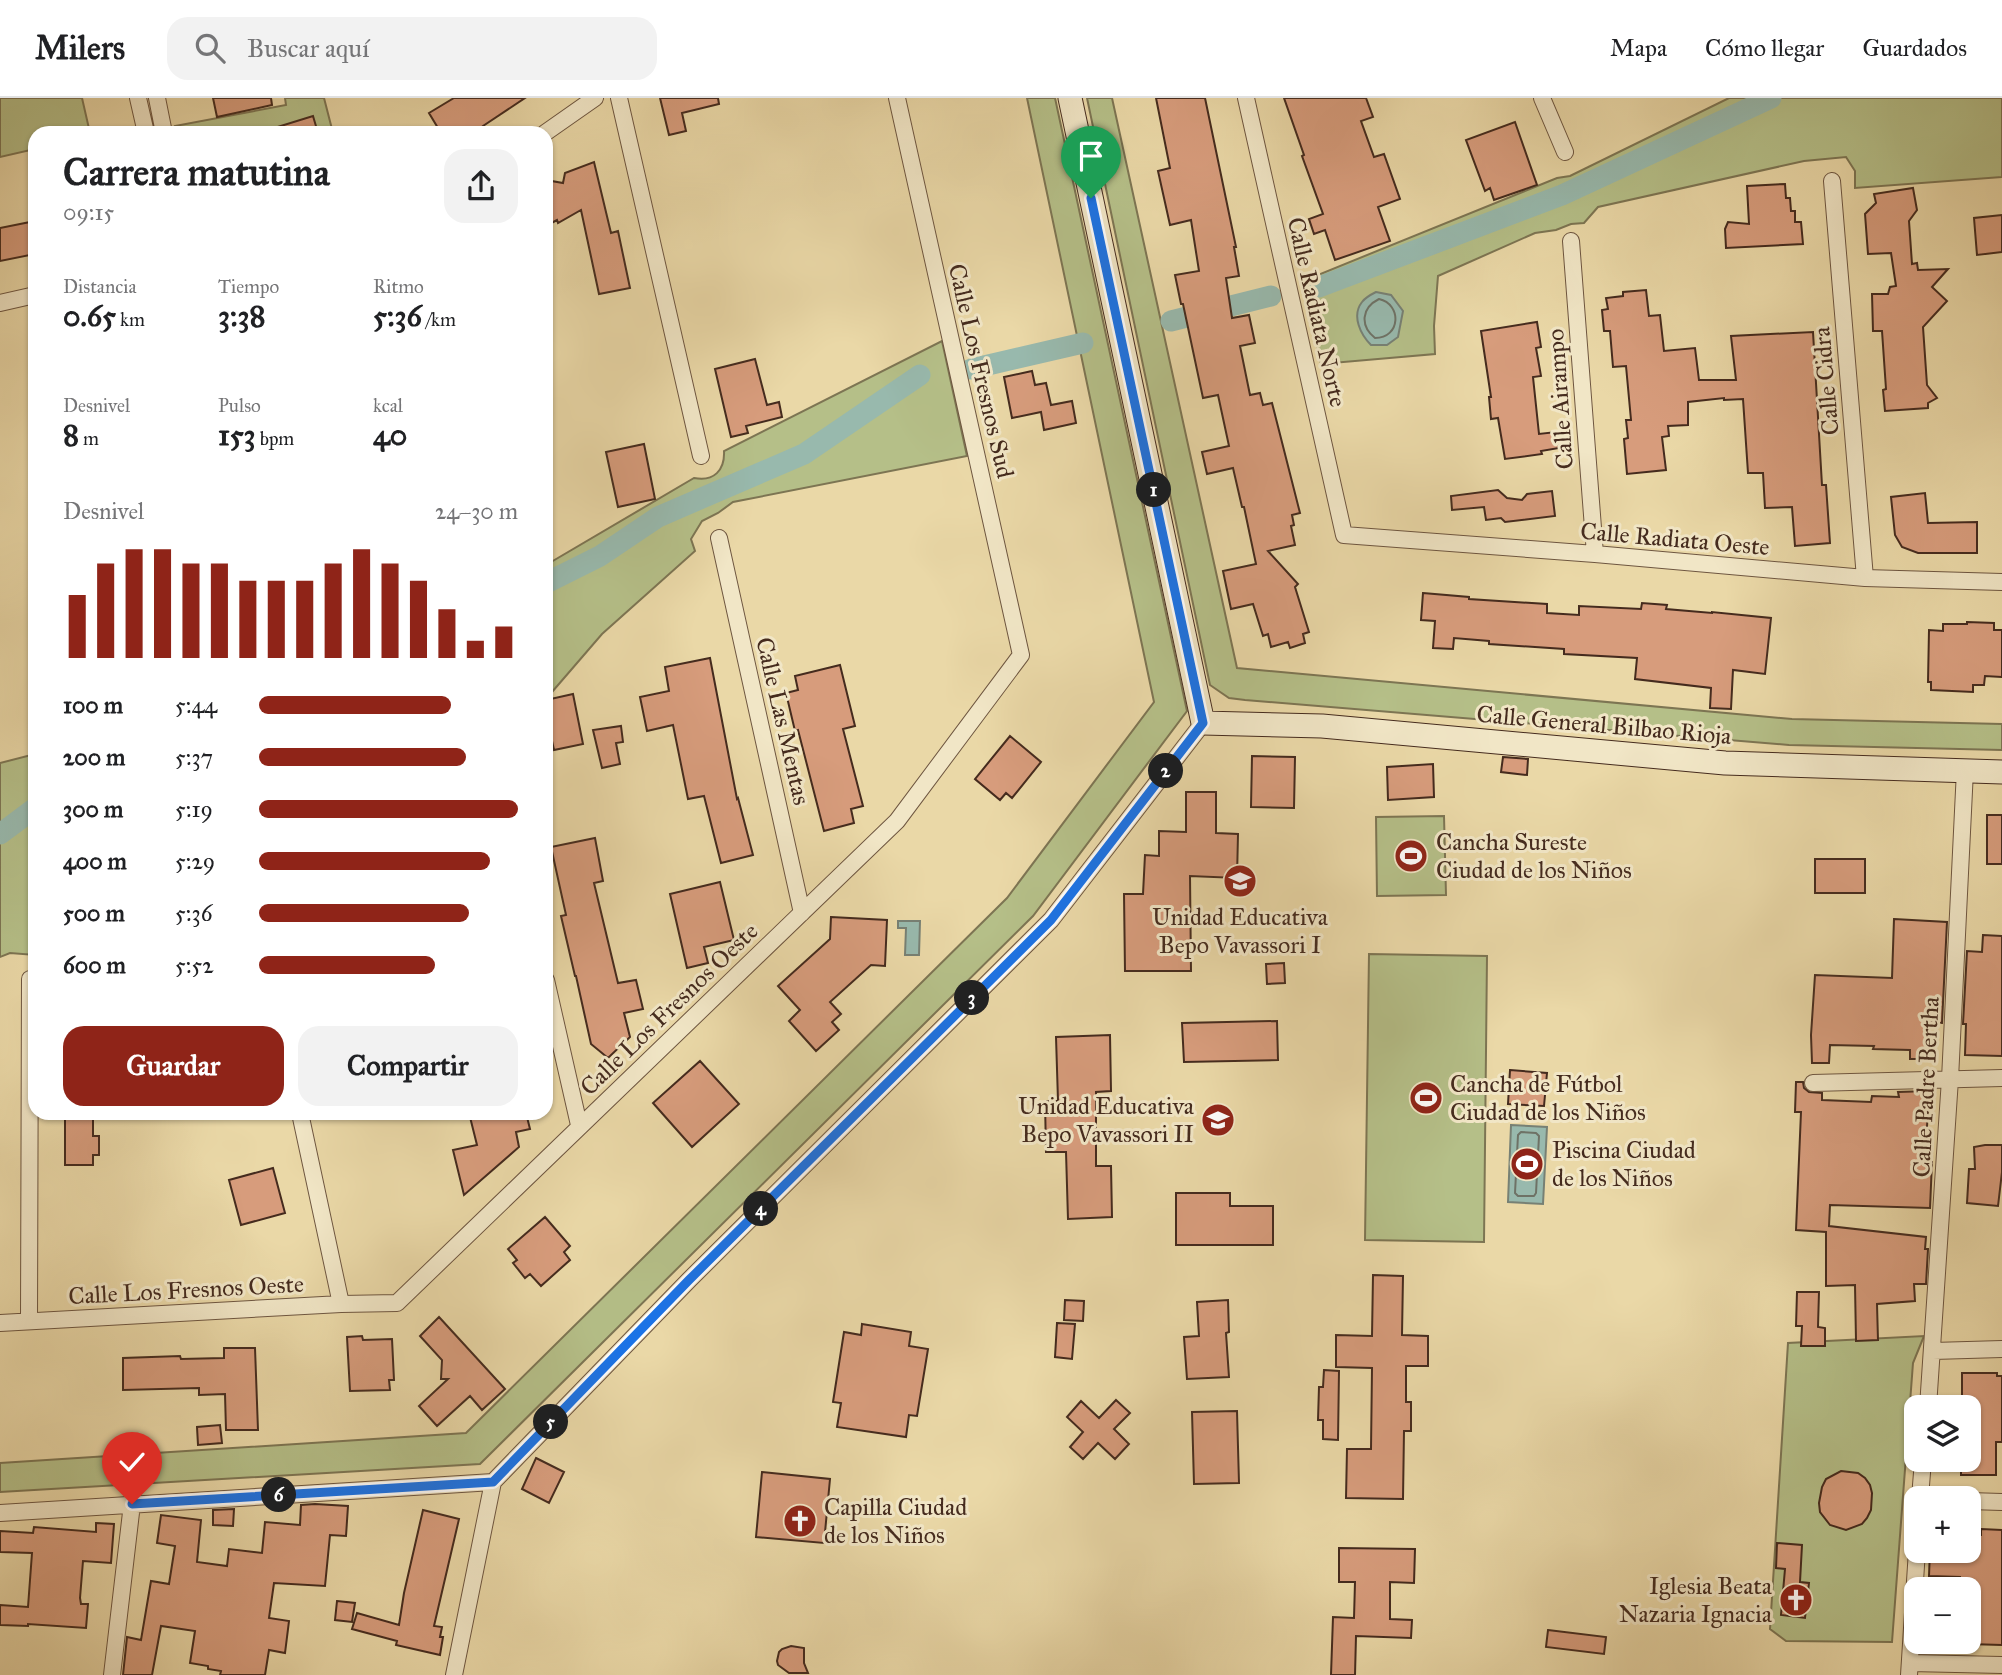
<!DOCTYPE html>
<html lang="es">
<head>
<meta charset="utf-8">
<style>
	:root { --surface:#fff; --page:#f2f2f2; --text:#202124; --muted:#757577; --line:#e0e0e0; --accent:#8f2418 }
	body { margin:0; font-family:"IM FELL Great Primer",serif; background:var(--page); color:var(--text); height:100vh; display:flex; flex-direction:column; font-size:26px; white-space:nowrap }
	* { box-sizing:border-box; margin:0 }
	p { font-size:23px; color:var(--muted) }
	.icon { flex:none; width:38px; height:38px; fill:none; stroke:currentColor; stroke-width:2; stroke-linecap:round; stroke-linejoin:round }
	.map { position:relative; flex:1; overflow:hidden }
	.drawer { position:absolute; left:28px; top:28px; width:525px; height:994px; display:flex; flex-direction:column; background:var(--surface); border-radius:21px; box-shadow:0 2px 5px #0004 }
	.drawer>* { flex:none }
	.fabs { position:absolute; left:1904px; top:1297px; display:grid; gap:14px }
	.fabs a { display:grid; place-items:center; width:77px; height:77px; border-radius:14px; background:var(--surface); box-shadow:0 2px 5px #0004; font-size:35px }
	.pin { position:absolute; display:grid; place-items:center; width:60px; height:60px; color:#fff; margin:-72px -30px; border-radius:50% 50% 50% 0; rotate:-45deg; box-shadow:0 0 7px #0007 }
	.pin .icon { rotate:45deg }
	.km { position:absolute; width:35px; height:35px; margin:-18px; border-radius:50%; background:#222; color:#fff; font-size:19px; line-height:35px; text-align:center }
	.round { display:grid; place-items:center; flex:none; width:74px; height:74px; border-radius:21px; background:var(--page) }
	.summary { display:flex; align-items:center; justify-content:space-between; height:119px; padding:0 35px }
	h1 { font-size:38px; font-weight:800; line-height:52px }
	.metrics { display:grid; grid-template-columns:repeat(3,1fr); gap:10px; height:119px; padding:7px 35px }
	.metrics div { display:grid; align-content:center }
	.metrics b { font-size:30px; font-weight:800 }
	.metrics small { font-size:19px; font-weight:400 }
	.metrics p { font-size:19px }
	.chart { height:196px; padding:14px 35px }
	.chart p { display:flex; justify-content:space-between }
	.chart svg { width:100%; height:126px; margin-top:7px; stroke:var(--accent); stroke-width:6 }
	.primary-button { display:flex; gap:14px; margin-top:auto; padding:14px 35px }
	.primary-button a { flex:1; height:80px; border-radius:21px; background:var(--accent); color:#fff; font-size:28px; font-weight:800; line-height:80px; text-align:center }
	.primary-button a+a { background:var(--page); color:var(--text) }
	ul { padding:0 35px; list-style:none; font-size:23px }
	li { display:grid; grid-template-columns:112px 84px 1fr; align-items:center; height:52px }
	li i { height:18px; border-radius:9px; background:var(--accent) }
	header { display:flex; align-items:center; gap:42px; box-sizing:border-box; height:98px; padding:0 35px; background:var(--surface); border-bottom:2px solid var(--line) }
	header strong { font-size:33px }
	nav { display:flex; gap:38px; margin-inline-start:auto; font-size:24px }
	.search { width:490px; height:63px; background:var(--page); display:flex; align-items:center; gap:18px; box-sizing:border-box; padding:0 24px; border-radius:21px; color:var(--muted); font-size:26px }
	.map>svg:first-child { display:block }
</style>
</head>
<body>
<header>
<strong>Milers</strong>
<div class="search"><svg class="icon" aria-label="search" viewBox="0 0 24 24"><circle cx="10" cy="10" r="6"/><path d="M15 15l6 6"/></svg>Buscar aquí</div>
<nav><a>Mapa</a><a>Cómo llegar</a><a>Guardados</a></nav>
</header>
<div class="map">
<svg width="2002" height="1577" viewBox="0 0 2002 1577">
	<rect width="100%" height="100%" fill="#ead8a7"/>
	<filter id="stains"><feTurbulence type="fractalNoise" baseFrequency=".00286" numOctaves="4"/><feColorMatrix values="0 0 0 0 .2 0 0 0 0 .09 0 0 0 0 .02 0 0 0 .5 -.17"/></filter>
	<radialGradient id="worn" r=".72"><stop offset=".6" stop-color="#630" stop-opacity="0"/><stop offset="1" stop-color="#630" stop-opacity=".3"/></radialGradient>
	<!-- green -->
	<path fill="#b5bf88" stroke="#7d7553" stroke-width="2" d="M0 0H82L90 35H35V51L0 59Z
		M285 0H324L333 35H177L175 28 286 7Z
		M1027 0H1055L1187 613 1033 818 480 1366 0 1394V1365L466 1335 1007 800 1154 604Z
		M1087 0H1112L1237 570 1792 621 2002 626V652L1789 647 1245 602 1229 600 1210 587Z
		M1729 0H2002V79L1855 90V73L1846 59 1804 63 1598 109 1584 125 1571 126 1556 132 1535 135 1438 178 1434 228 1435 256 1321 266 1303 183 1557 80 1570 78Z
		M942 243 967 358 733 404 718 415 702 423 691 441 695 453 602 536 546 601V467L694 380C714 384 725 372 724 353Z
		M35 656V857L10 855 0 859V665Z
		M1444 718 1446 797 1377 798 1376 719Z
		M1369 856 1487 858 1484 1144 1365 1142Z
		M1924 1238 1913 1265 1892 1544 1786 1543 1770 1531 1788 1245Z"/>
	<!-- water -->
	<path fill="#98b9ad" stroke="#778074" stroke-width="2" d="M1376 194 1391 197 1403 213 1398 239 1387 247H1371C1361 237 1351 218 1362 204 1365 200 1372 196 1376 194Z
		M898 823H920L919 857H905L906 830H898Z
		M1511 1027 1547 1029 1543 1106 1508 1104Z"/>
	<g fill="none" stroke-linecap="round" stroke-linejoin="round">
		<!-- shore -->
		<path stroke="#6e7266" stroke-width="2" d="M1379 201C1402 206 1401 240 1375 240 1360 228 1361 210 1379 201Z
			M1521 1034 1536 1035 1539 1038 1536 1095 1534 1098H1518L1515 1095 1518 1037Z"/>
		<!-- canal -->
		<path stroke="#98b9ad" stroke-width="21" d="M1319 189 1562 97 1771 0
			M1171 223 1271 198
			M971 271 1083 245
			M546 485 600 458 658 419 804 356 920 277
			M0 736 35 710"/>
	</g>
	<!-- building -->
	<path fill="#d79c7c" stroke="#452b1e" stroke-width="2" d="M213 0H271L272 7 217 19Z
		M454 0H525L483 28 487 35H441L429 15Z
		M660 0H718L719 6 682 15 686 33 669 37Z
		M1156 0H1205L1236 149H1234L1239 178 1226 180 1232 220 1249 217 1255 245 1240 248 1250 297 1260 295 1263 307 1272 305 1300 415 1292 417 1294 427 1291 428 1295 447 1268 453 1298 486 1295 489 1309 534 1303 536 1305 545 1290 550 1288 544 1271 549 1268 536 1263 538 1253 506 1231 511 1223 473 1256 466 1244 409H1242L1233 370 1207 376 1202 354 1229 348 1218 297 1203 300 1183 206H1181L1175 177 1199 173 1191 122 1170 127 1158 73 1170 70Z
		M1284 0H1366L1373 19 1361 23 1374 59 1384 56 1400 101 1378 109 1390 143 1335 162 1325 132 1314 136 1309 121 1323 116 1302 58 1304 57Z
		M313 18 318 35H271V31Z
		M1515 24 1537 87 1494 102 1490 90 1485 93 1466 42Z
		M594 64 611 135 618 133 630 190 599 196 581 112 558 125 557 122 546 128V82L563 85 565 75Z
		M1785 86 1786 100H1790L1791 113H1795V124H1801L1803 146 1726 150 1725 131 1728 124 1749 126 1747 88Z
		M1913 90 1917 112 1909 123 1912 166 1917 165 1918 172 1948 171 1932 189 1947 203 1923 229 1927 287 1937 300 1928 305V310L1885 313 1883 292 1886 291 1882 233H1873L1872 196H1888L1890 189 1896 188 1891 155 1868 156 1865 116 1876 105 1874 96Z
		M2002 117V154L1977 157 1974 120Z
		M35 123V156L0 163V130Z
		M1646 192 1649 218 1660 217 1664 253 1695 250 1699 282H1736L1731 238 1813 234 1822 387H1826L1830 445 1795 448 1792 409 1765 410 1763 375H1748L1743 301 1724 302V300L1688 304V327L1668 328 1669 338 1662 339 1666 372 1627 376 1624 341 1628 340 1626 322H1631L1626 268 1613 269 1610 233H1604L1602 212 1608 211 1606 200 1623 198V194Z
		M1537 224 1541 249 1536 250 1541 278 1533 279 1539 336 1556 334 1559 350 1541 353 1542 356 1505 361 1498 320 1491 321 1489 299H1491L1481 233Z
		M755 261 767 307 779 304 782 319 746 328 748 335 731 339 715 271Z
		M1032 273 1035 287 1046 285 1051 307 1072 303 1076 325 1044 332 1041 314 1012 320 1004 279Z
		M644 346 655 401 618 409 606 354Z
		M1498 392 1507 400 1522 402 1527 396 1552 393 1555 418 1505 424 1501 420 1486 422 1484 409 1452 412 1451 398Z
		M1925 395 1928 425 1977 424V455H1918L1902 449 1895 437 1891 399Z
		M1423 495 1469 499V501L1547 506V515L1579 517V508L1641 511 1642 505 1667 507 1666 511 1712 515V514L1771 520 1765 576 1733 572 1731 611 1710 610 1711 590 1635 581 1637 560 1564 556V551L1489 546V543L1454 540 1453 551 1433 550 1435 523 1421 522Z
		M1967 524 1994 525V532H2002V579L1985 578 1984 587H1973V594L1931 592V584H1928L1929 532 1943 533V526H1967Z
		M710 560 737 701 738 700 753 757 721 765 704 698 688 701 673 627 647 633 640 599 669 593 665 569Z
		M840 567 855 628 843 631 863 708 851 711 854 725 824 733 798 632 795 633 786 595 798 592 795 578Z
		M573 596 583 646 554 652 546 616V602Z
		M621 628 623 644 616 645 620 666 602 670 593 632Z
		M1010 638 1041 664 1012 700 1006 695 1000 702 975 681Z
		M1252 658 1295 659 1294 710 1251 709Z
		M1503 659 1528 661 1527 677 1501 674Z
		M1433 666 1434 699 1388 702 1387 669Z
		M1186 694H1216V735L1238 736 1237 780 1190 778 1191 873H1125L1124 796H1143L1145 757 1159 758V733L1186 734Z
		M1987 717H2002V766H1987Z
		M595 740 603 783 594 785 618 885 636 882 643 911 624 915 630 939 608 960 591 946 576 878H575L561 818 566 817 551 749Z
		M1815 761H1865V795H1815Z
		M720 784 734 842 704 849 708 865 687 870 670 796Z
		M831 819 887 822 885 868 871 867 830 904 841 916 832 924 839 932 816 953 789 923 800 912 778 888 830 841Z
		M1894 821 1947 824 1942 925 1928 924 1927 961H1910V952L1873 951 1874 948 1830 947 1829 965H1812L1811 937 1815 877 1892 880Z
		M1983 837 2002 838V958L1965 957 1966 926H1963L1967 853 1982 854Z
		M1284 865 1285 885 1267 886 1266 866Z
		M1277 923 1278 962 1184 964 1182 925Z
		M1110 937 1111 993 1096 994V1068H1111L1112 1119 1068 1121 1066 1054H1046L1045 1003H1058L1056 939Z
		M700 963 739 1006 692 1049 653 1005Z
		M1510 972 1547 975 1544 1008 1508 1006Z
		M1796 984H1803L1804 990 1809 994 1822 995V1002L1871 1004 1872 998 1899 999 1898 994 1929 993 1925 1064H1932L1930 1110 1830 1107 1829 1128 1926 1139 1925 1151H1928L1926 1186H1914L1915 1203 1877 1206 1878 1242 1856 1243 1855 1187 1826 1188V1134L1796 1132 1801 1014H1795Z
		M65 1015H93V1038H99V1057H93V1067H65Z
		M469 1015H526L530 1031 516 1034 519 1049 464 1097 453 1052 477 1047Z
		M1985 1047H2002V1074L1998 1108 1967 1105 1969 1071H1975L1974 1049Z
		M273 1070 285 1115 241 1127 229 1082Z
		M1176 1095H1230V1108H1273V1147H1176Z
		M545 1119 570 1148 564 1154 570 1162 541 1188 530 1176 525 1180 513 1165 517 1162 508 1151Z
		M1373 1177 1403 1178 1402 1237 1428 1238V1268H1406V1304H1411V1333H1404L1403 1401 1346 1400 1347 1351H1371L1372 1270 1336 1269V1237L1372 1238Z
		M1797 1194H1819L1818 1229 1825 1230V1248H1801L1802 1228H1796Z
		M1065 1202 1084 1203 1083 1223 1064 1222Z
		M1228 1202 1229 1234 1226 1235 1229 1279 1187 1281 1184 1239 1199 1238 1197 1204Z
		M439 1219 505 1291 482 1312 470 1298 437 1328 419 1308 448 1281H441L442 1262 420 1238Z
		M1057 1225 1075 1226 1072 1261 1055 1259Z
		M862 1226 911 1234 909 1248 928 1251 917 1318 909 1317 906 1339 837 1329 841 1305 833 1304 844 1234 861 1237Z
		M362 1238 363 1242 392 1241 394 1282H389L390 1292 350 1293 347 1239Z
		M224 1250H255L258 1332H226L225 1296 199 1297V1290L123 1292V1260L180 1258 181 1261 224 1260Z
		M1324 1272 1339 1273 1338 1342 1323 1341V1322H1318L1319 1289H1323Z
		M1962 1275H1997V1278H2002V1344H1996V1377H1961V1362H1969V1309H1962Z
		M1116 1302 1130 1315 1114 1331 1129 1346 1115 1361 1098 1345 1083 1361 1070 1349 1083 1334 1067 1319 1081 1303 1099 1320Z
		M1237 1313 1239 1385 1194 1386 1192 1314Z
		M220 1327 222 1345 198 1347 197 1329Z
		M536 1360 564 1374 549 1405 522 1391Z
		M1841 1373 1858 1375 1865 1380 1870 1387 1872 1395 1871 1412 1867 1420 1862 1426 1846 1432 1830 1427 1820 1414 1819 1405 1822 1389 1826 1381Z
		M762 1374 830 1381 824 1445 756 1439Z
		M315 1406 348 1408 346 1438 330 1437 325 1488 274 1485 269 1520 289 1523 285 1555 269 1552 265 1577H220L221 1573 208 1571V1568L190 1565 195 1533 161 1528 152 1577H123L127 1539 141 1542 151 1483 169 1486 175 1448 157 1445 161 1417 201 1422 197 1464 227 1468 229 1451 262 1455 265 1424 300 1427 301 1407Z
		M234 1411 233 1428 213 1427V1412Z
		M423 1412 459 1421 434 1528 442 1529 440 1539H443L440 1557 396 1547 397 1543 352 1531 357 1515 399 1527 404 1495Z
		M96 1425 114 1426 111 1465 83 1463 80 1500 81 1506H88L86 1530 28 1526V1528L0 1527V1507L28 1509 32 1455 0 1454V1433L33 1435 34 1429 96 1434Z
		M1981 1431 2002 1432V1547L1969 1546V1491H1960V1479L1929 1478 1930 1452H1969V1436L1981 1437Z
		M1777 1445 1802 1447 1800 1484 1809 1485 1805 1520 1781 1517 1785 1471 1776 1470Z
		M1339 1450 1415 1451 1414 1485 1390 1484V1521L1412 1522 1411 1540 1356 1538 1355 1577H1331L1333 1519 1354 1520 1355 1484H1339Z
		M337 1503 355 1505 352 1524 335 1522Z
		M1548 1532 1606 1539 1604 1556 1546 1549Z
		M791 1548 804 1550V1565L808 1575H789L778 1567 777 1563 779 1554 782 1551Z"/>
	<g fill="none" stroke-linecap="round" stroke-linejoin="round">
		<defs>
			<path id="street" d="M138 0 146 35
				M157 0 164 35
				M619 0 701 358
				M1246 0 1344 437 1595 456 1865 480 2002 484
				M1542 0 1565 54
				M545 35 595 0
				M1832 83 1865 480
				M1571 143 1595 456
				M0 205 35 197
				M719 440 802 815
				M546 882 579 1027
				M1813 985 2002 980
				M300 1015 341 1206
				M29 1223 30 881
				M0 1225 341 1206 397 1205 897 723 1021 557 897 0
				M1933 1253 2002 1251
				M1928 1309 1950 981 1965 672
				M1920 1400 1923 1362
				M1969 1403 2002 1404
				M0 1415 493 1384
				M1910 1565 2002 1567
				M112 1577 132 1406
				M454 1577 493 1384 689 1182 1051 822 1203 625
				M1909 1577 1917 1452"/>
			<path id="secondary" d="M1070 0 1203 625 1322 628 1725 665 2002 674"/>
		</defs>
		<!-- street casing -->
		<use href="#street" stroke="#6e5640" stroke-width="18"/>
		<!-- secondary casing -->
		<use href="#secondary" stroke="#452b1e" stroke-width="25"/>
		<!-- street -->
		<use href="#street" stroke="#f1e6c6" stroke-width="16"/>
		<!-- secondary -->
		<use href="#secondary" stroke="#f1e6c6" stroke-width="23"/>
	</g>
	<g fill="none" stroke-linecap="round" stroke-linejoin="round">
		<defs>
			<path id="route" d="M132 1406 493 1384 689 1182 1051 822 1203 625 1091 100"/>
		</defs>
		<!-- route casing -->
		<use href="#route" stroke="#fff" stroke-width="14"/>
		<!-- route -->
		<use href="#route" stroke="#1a73e8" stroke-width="9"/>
	</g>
	<!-- icons -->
	<defs>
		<symbol id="stadium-disc" viewBox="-11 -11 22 22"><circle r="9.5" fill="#8f2418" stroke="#f1e6c6"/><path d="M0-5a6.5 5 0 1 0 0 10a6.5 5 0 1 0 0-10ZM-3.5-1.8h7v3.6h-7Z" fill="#fff"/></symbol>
		<symbol id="school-disc" viewBox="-11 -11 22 22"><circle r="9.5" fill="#8f2418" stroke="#f1e6c6"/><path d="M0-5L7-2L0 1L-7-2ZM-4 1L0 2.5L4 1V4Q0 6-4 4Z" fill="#fff"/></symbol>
		<symbol id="church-disc" viewBox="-11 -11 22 22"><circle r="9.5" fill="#8f2418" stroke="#f1e6c6"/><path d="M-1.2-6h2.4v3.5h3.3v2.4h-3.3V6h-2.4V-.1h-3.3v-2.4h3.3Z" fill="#fff"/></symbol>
	</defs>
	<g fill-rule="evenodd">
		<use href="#stadium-disc" x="1392" y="739" width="38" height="38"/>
		<use href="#school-disc" x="1221" y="764" width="38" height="38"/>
		<use href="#stadium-disc" x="1407" y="981" width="38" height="38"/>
		<use href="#school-disc" x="1199" y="1003" width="38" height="38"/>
		<use href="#stadium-disc" x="1508" y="1047" width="38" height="38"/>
		<use href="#church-disc" x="781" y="1404" width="38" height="38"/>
		<use href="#church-disc" x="1777" y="1483" width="38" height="38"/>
	</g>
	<g text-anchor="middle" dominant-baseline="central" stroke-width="6" stroke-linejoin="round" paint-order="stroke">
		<!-- street labels -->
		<g font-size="24" fill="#452b1e" stroke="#f1e6c6">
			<text transform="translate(1317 214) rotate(77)">Calle Radiata Norte</text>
			<text transform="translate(981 273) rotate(77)">Calle Los Fresnos Sud</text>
			<text transform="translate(1826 283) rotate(-95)">Calle Cidra</text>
			<text transform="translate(1560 301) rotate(-94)">Calle Airampo</text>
			<text transform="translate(1675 441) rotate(5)">Calle Radiata Oeste</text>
			<text transform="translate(783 623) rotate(77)">Calle Las Mentas</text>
			<text transform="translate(1604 627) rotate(5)">Calle General Bilbao Rioja</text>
			<text transform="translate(669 911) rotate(-44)">Calle Los Fresnos Oeste</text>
			<text transform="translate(1926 989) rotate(-87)">Calle Padre Bertha</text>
			<text transform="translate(186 1192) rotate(-3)">Calle Los Fresnos Oeste</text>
		</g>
		<!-- poi labels -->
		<g font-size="24" fill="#452b1e" stroke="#f1e6c6" text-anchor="start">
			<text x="1436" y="744">Cancha Sureste<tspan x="1436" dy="28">Ciudad de los Niños</tspan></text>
			<text x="1240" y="819" text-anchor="middle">Unidad Educativa<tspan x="1240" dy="28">Bepo Vavassori I</tspan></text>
			<text x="1450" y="986">Cancha de Fútbol<tspan x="1450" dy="28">Ciudad de los Niños</tspan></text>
			<text x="1194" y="1008" text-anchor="end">Unidad Educativa<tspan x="1194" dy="28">Bepo Vavassori II</tspan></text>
			<text x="1552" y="1052">Piscina Ciudad<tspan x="1552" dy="28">de los Niños</tspan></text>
			<text x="824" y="1409">Capilla Ciudad<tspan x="824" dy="28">de los Niños</tspan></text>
			<text x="1772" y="1488" text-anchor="end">Iglesia Beata<tspan x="1772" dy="28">Nazaria Ignacia</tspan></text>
		</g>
	</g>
	<rect width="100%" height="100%" filter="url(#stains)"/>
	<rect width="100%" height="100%" fill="url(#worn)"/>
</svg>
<div class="fabs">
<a><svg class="icon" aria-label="layers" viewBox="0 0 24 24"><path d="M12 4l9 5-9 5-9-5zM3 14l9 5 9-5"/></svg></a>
<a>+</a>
<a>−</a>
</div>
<div class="pin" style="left:1091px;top:100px;background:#1e9e55"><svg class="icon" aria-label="arrive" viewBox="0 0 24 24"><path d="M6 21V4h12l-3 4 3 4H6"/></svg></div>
<div class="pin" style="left:132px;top:1406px;background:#d93025"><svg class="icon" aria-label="check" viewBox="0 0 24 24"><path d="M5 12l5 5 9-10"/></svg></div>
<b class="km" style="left:1154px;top:392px">1</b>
<b class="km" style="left:1166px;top:673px">2</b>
<b class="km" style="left:972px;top:900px">3</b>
<b class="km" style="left:761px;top:1111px">4</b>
<b class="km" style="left:551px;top:1324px">5</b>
<b class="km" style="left:279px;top:1397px">6</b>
<section class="drawer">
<div class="summary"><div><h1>Carrera matutina</h1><p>09:15</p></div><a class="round"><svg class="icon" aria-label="share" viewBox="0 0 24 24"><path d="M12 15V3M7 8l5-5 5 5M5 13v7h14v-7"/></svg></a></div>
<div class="metrics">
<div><p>Distancia</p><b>0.65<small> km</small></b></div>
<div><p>Tiempo</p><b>3:38</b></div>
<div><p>Ritmo</p><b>5:36<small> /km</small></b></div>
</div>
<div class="metrics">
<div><p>Desnivel</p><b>8<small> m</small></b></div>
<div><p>Pulso</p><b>153<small> bpm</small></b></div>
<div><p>kcal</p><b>40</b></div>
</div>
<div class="chart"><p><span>Desnivel</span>24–30 m</p>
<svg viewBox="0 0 160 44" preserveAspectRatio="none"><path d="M5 44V22M15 44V11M25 44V6M35 44V6M45 44V11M55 44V11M65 44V17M75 44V17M85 44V17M95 44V11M105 44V6M115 44V11M125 44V17M135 44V27M145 44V38M155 44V33"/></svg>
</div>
<ul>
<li><b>100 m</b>5:44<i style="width:74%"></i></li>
<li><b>200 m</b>5:37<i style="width:80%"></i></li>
<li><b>300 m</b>5:19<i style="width:100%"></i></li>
<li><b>400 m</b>5:29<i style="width:89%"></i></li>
<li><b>500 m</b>5:36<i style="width:81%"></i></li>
<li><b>600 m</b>5:52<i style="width:68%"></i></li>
</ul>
<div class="primary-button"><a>Guardar</a><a>Compartir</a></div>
</section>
</div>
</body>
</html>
